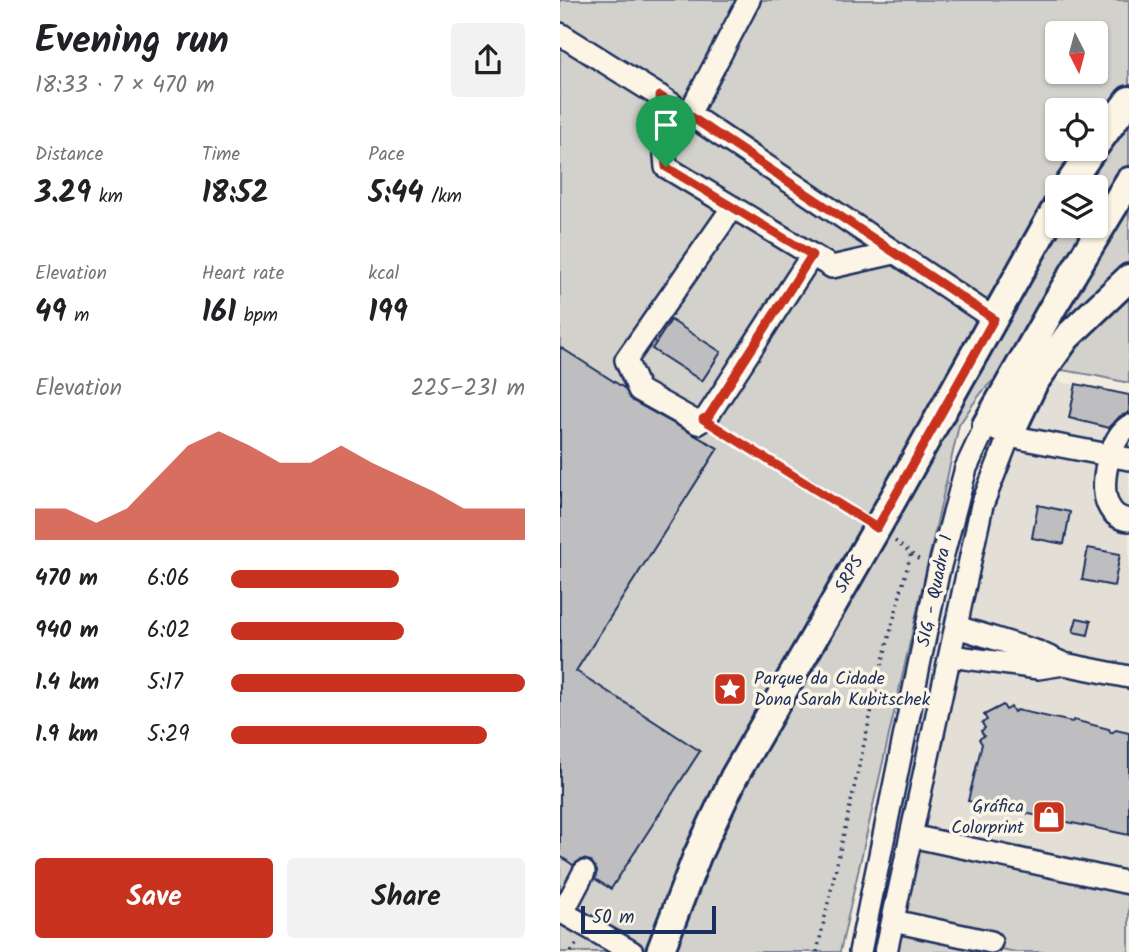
<!DOCTYPE html>
<html lang="en">
<head>
<meta charset="utf-8">
<style>
	:root { --surface:#fff; --page:#f2f2f2; --text:#202124; --muted:#757577; --accent:#c8321e }
	body { margin:0; font-family:Kalam,sans-serif; background:var(--page); color:var(--text); height:100vh; display:flex; flex-direction:column; font-size:26px; white-space:nowrap }
	* { box-sizing:border-box; margin:0 }
	p { font-size:23px; color:var(--muted) }
	.icon { flex:none; width:38px; height:38px; fill:none; stroke:currentColor; stroke-width:2; stroke-linecap:round; stroke-linejoin:round }
	.map { position:relative; flex:1; overflow:hidden }
	.side { display:flex; flex-direction:column; background:var(--surface); width:560px }
	.side>* { flex:none }
	.needle { width:46px; rotate:174deg }
	.fabs { position:absolute; left:485px; top:21px; display:grid; gap:14px }
	.fabs a { display:grid; place-items:center; width:63px; height:63px; border-radius:7px; background:var(--surface); box-shadow:0 2px 5px #0004; font-size:35px }
	.scale { position:absolute; left:21px; bottom:18px; width:135px; box-sizing:border-box; padding-left:7px; border:4px solid #1b2f5e; border-top:0; font-size:19px; line-height:24px; white-space:nowrap; color:#1b2f5e; -webkit-text-stroke:5px #fcf5e5; paint-order:stroke }
	.pin { position:absolute; display:grid; place-items:center; width:60px; height:60px; color:#fff; margin:-72px -30px; border-radius:50% 50% 50% 0; rotate:-45deg; box-shadow:0 0 7px #0007 }
	.pin .icon { rotate:45deg }
	.round { display:grid; place-items:center; flex:none; width:74px; height:74px; border-radius:7px; background:var(--page) }
	.headline { display:flex; align-items:center; justify-content:space-between; height:119px; padding:0 35px }
	h1 { font-size:38px; font-weight:600; line-height:52px }
	.figures { display:grid; grid-template-columns:repeat(3,1fr); gap:10px; height:119px; padding:7px 35px }
	.figures div { display:grid; align-content:center }
	.figures b { font-size:30px; font-weight:600 }
	.figures small { font-size:19px; font-weight:400 }
	.figures p { font-size:19px }
	.chart { height:196px; padding:14px 35px }
	.chart p { display:flex; justify-content:space-between }
	.chart svg { width:100%; height:126px; margin-top:7px; fill:var(--accent); opacity:.7 }
	.primary-button { display:flex; gap:14px; margin-top:auto; padding:14px 35px }
	.primary-button a { flex:1; height:80px; border-radius:7px; background:var(--accent); color:#fff; font-size:28px; font-weight:600; line-height:80px; text-align:center }
	.primary-button a+a { background:var(--page); color:var(--text) }
	ul { padding:0 35px; list-style:none; font-size:23px }
	li { display:grid; grid-template-columns:112px 84px 1fr; align-items:center; height:52px }
	li i { height:18px; border-radius:9px; background:var(--accent) }
	main { display:flex; flex:1; min-height:0 }
	.map>svg:first-child { display:block }
</style>
</head>
<body>
<main>
<section class="side">
<div class="headline"><div><h1>Evening run</h1><p>18:33 · 7 × 470 m</p></div><a class="round"><svg class="icon" aria-label="share" viewBox="0 0 24 24"><path d="M12 15V3M7 8l5-5 5 5M5 13v7h14v-7"/></svg></a></div>
<div class="figures">
<div><p>Distance</p><b>3.29<small> km</small></b></div>
<div><p>Time</p><b>18:52</b></div>
<div><p>Pace</p><b>5:44<small> /km</small></b></div>
</div>
<div class="figures">
<div><p>Elevation</p><b>49<small> m</small></b></div>
<div><p>Heart rate</p><b>161<small> bpm</small></b></div>
<div><p>kcal</p><b>199</b></div>
</div>
<div class="chart"><p><span>Elevation</span>225–231 m</p>
<svg viewBox="0 0 160 44" preserveAspectRatio="none"><path d="M0 44V33L10 33L20 38L30 33L40 22L50 11L60 6L70 11L80 17L90 17L100 11L110 17L120 22L130 27L140 33L150 33L160 33V44z"/></svg>
</div>
<ul>
<li><b>470 m</b>6:06<i style="width:57%"></i></li>
<li><b>940 m</b>6:02<i style="width:59%"></i></li>
<li><b>1.4 km</b>5:17<i style="width:100%"></i></li>
<li><b>1.9 km</b>5:29<i style="width:87%"></i></li>
</ul>
<div class="primary-button"><a>Save</a><a>Share</a></div>
</section>
<div class="map">
<svg width="569" height="952" viewBox="0 0 569 952">
	<rect width="100%" height="100%" fill="#f3ede0"/>
	<filter id="ink" filterUnits="userSpaceOnUse"><feTurbulence type="fractalNoise" baseFrequency=".0143" numOctaves="2"/><feDisplacementMap in="SourceGraphic" scale="14" xChannelSelector="R" yChannelSelector="G"/><feConvolveMatrix kernelMatrix="1 2 1 2 8 2 1 2 1" color-interpolation-filters="sRGB"/></filter>
	<g filter="url(#ink)">
		<!-- built -->
		<path fill="#e3dfd6" d="M453 372 569 396V952H328Z"/>
		<!-- green -->
		<path fill="#d3d1cc" stroke="#778095" stroke-width="2" fill-rule="evenodd" d="M0 0H569V383C538 377 462 356 436 378 421 390 410 409 399 425L280 952H0ZM497 33H536V72H497ZM497 110H536V149H497ZM497 187H536V226H497Z
			M359 846 569 893V952H456L440 949 439 952H335Z"/>
		<!-- building -->
		<path fill="#bebec0" stroke="#1b2f5e" stroke-width="2" d="M111 320 161 352 142 381 92 349Z
			M0 347 64 388 73 401 158 448 16 671 140 751 51 889 35 879 37 871 31 861 23 859 13 865 0 856Z
			M516 384 569 395V413L560 416 549 428 509 418Z
			M478 505 510 512 504 544 472 538Z
			M528 548 560 554 554 586 522 580Z
			M517 618 531 621 528 635 513 632Z
			M443 705 446 710 451 707 454 712 457 710 512 722 514 720 549 729 551 733 556 730 569 733V835L408 801 422 744 419 739 424 736 421 731 425 728 422 723 427 720 424 715Z"/>
		<g fill="none" stroke-linecap="round" stroke-linejoin="round">
			<defs>
				<path id="minor" d="M189 0 129 114 434 319
					M0 34 112 104
					M100 96 106 167 272 267 334 253
					M173 207 66 360 79 390 138 423 147 417 252 255
					M569 426C546 440 528 516 569 520
					M397 627 478 652 504 664 569 677
					M391 656 478 668 504 664
					M351 836 569 883
					M0 911 72 952
					M3 912 24 872
					M333 921 431 942
					M300 952 378 573 406 468 426 425 449 436 569 459
					M326 952 422 505 449 436"/>
				<path id="major" d="M536 145 569 100
					M507 187 533 149
					M426 425 493 307 569 181
					M449 436 474 383 507 337 569 278
					M100 952 137 856 174 777 317 528 497 206"/>
			</defs>
			<!-- minor casing -->
			<use href="#minor" stroke="#1b2f5e" stroke-width="26"/>
			<!-- major casing -->
			<use href="#major" stroke="#1b2f5e" stroke-width="32"/>
			<!-- path -->
			<path stroke="#1b2f5e" stroke-width="3.5" stroke-dasharray="2 5" stroke-linecap="butt" d="M161 430 299 517
				M335 541 362 562
				M11 952 17 943
				M257 952 323 660 351 553"/>
			<!-- minor -->
			<use href="#minor" stroke="#fcf5e5" stroke-width="21"/>
			<!-- major -->
			<use href="#major" stroke="#fcf5e5" stroke-width="26"/>
		</g>
	</g>
	<g fill="none" stroke-linecap="round" stroke-linejoin="round" filter="url(#ink)">
		<defs>
			<path id="route" d="M100 96 434 319 317 528 143 419 148 417 252 255 106 167Z"/>
		</defs>
		<!-- route casing -->
		<use href="#route" stroke="#fff" stroke-width="14"/>
		<!-- route -->
		<use href="#route" stroke="#c8321e" stroke-width="9"/>
	</g>
	<!-- icons -->
	<defs>
		<symbol id="sight-square" viewBox="-11 -11 22 22"><rect x="-9" y="-9" width="18" height="18" rx="4" fill="#c8321e" stroke="#fcf5e5"/><path d="M0-6L1.8-2.2L6-1.7L2.9 1.2L3.7 5.4L0 3.3L-3.7 5.4L-2.9 1.2L-6-1.7L-1.8-2.2Z" fill="#fff"/></symbol>
		<symbol id="shop-square" viewBox="-11 -11 22 22"><rect x="-9" y="-9" width="18" height="18" rx="4" fill="#c8321e" stroke="#fcf5e5"/><path d="M-5-2.5h2.3a2.7 3.5 0 0 1 5.4 0H5L5.5 6h-11ZM-1.5-2.5h3a1.5 2.3 0 0 0-3 0Z" fill="#fff"/></symbol>
	</defs>
	<g fill-rule="evenodd">
		<use href="#sight-square" x="151" y="670" width="38" height="38"/>
		<use href="#shop-square" x="470" y="798" width="38" height="38"/>
	</g>
	<g text-anchor="middle" dominant-baseline="central" stroke-width="7" stroke-linejoin="round" paint-order="stroke">
		<!-- street labels -->
		<g font-size="18" fill="#1b2f5e" stroke="#fcf5e5">
			<text transform="translate(290 575) rotate(-60)">SRPS</text>
			<text transform="translate(376 591) rotate(-78)">SIG - Quadra 1</text>
		</g>
		<!-- poi labels -->
		<g font-size="18" fill="#1b2f5e" stroke="#fcf5e5" text-anchor="start">
			<text x="194" y="679">Parque da Cidade<tspan x="194" dy="21">Dona Sarah Kubitschek</tspan></text>
			<text x="464" y="807" text-anchor="end">Gráfica<tspan x="464" dy="21">Colorprint</tspan></text>
		</g>
	</g>
</svg>
<div class="fabs">
<a><svg class="needle" viewBox="-14 -14 28 28"><path d="M0-13l5 13h-10z" fill="#e53935"/><path d="M0 13l5-13h-10z" fill="#757577"/></svg></a>
<a><svg class="icon" aria-label="locate" viewBox="0 0 24 24"><circle cx="12" cy="12" r="6"/><path d="M12 2v4M12 18v4M2 12h4M18 12h4"/></svg></a>
<a><svg class="icon" aria-label="layers" viewBox="0 0 24 24"><path d="M12 4l9 5-9 5-9-5zM3 14l9 5 9-5"/></svg></a>
</div>
<div class="scale">50 m</div>
<div class="pin" style="left:106px;top:167px;background:#1e9e55"><svg class="icon" aria-label="arrive" viewBox="0 0 24 24"><path d="M6 21V4h12l-3 4 3 4H6"/></svg></div>
</div>
</main>
</body>
</html>
